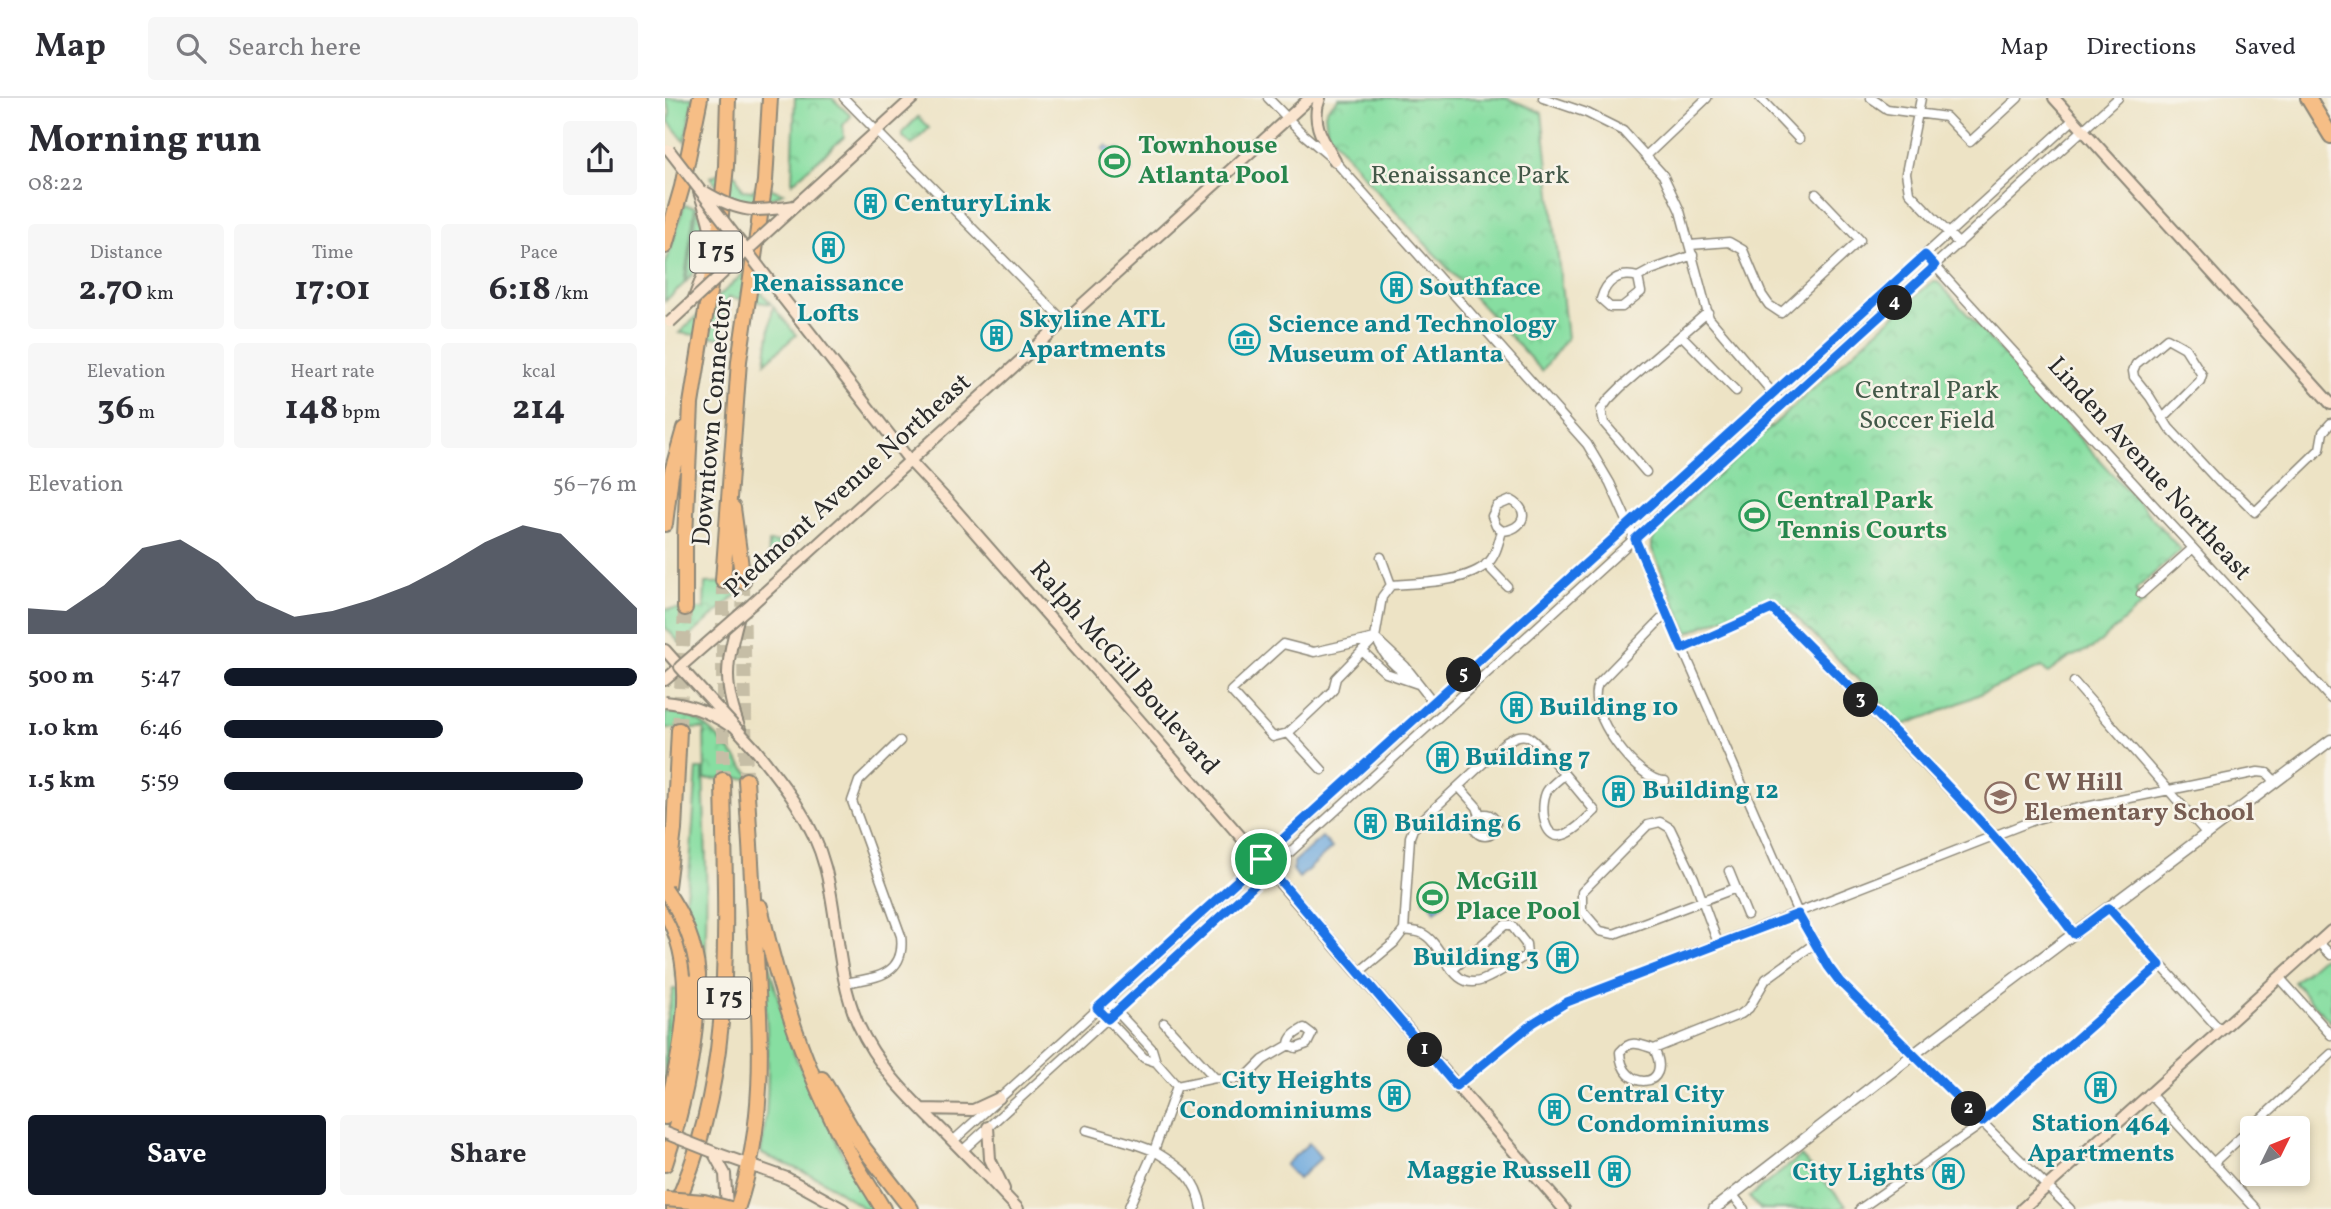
<!DOCTYPE html>
<html lang="en">
<head>
<meta charset="utf-8">
<style>
	:root { --surface:#fff; --page:#f7f7f7; --text:#2b2b33; --muted:#7c7c81; --line:#e1e1e2; --accent:#111827 }
	body { margin:0; font-family:Vollkorn,serif; background:var(--page); color:var(--text); height:100vh; display:flex; flex-direction:column; font-size:26px; white-space:nowrap }
	* { box-sizing:border-box; margin:0 }
	p { font-size:23px; color:var(--muted) }
	.icon { flex:none; width:38px; height:38px; fill:none; stroke:currentColor; stroke-width:2; stroke-linecap:round; stroke-linejoin:round }
	.map { position:relative; flex:1; overflow:hidden }
	.panel { display:flex; flex-direction:column; background:var(--surface); width:665px }
	.panel>* { flex:none }
	.needle { width:46px; rotate:47deg }
	.controls { position:absolute; left:1575px; top:1018px; display:grid; gap:14px }
	.controls a { display:grid; place-items:center; width:70px; height:70px; border-radius:7px; background:var(--surface); box-shadow:0 4px 10px #0003; font-size:35px }
	.pin { position:absolute; display:grid; place-items:center; width:60px; height:60px; color:#fff; margin:-30px; border:4px solid #fff; border-radius:50%; box-shadow:0 2px 7px #0007 }
	.km { position:absolute; width:35px; height:35px; margin:-18px; border-radius:50%; background:#222; color:#fff; font-size:19px; line-height:35px; text-align:center }
	.round { display:grid; place-items:center; flex:none; width:74px; height:74px; border-radius:7px; background:var(--page) }
	.overview { display:flex; align-items:center; justify-content:space-between; height:119px; padding:0 28px }
	h1 { font-size:38px; font-weight:700; line-height:52px }
	.stats { display:grid; grid-template-columns:repeat(3,1fr); gap:10px; height:119px; padding:7px 28px }
	.stats div { display:grid; align-content:center; border-radius:7px; background:var(--page); text-align:center }
	.stats b { font-size:35px; font-weight:700 }
	.stats small { font-size:19px; font-weight:400 }
	.stats p { font-size:19px }
	.chart { height:196px; padding:14px 28px }
	.chart p { display:flex; justify-content:space-between }
	.chart svg { width:100%; height:126px; margin-top:7px; fill:var(--accent); opacity:.7 }
	.action { display:flex; gap:14px; margin-top:auto; padding:14px 28px }
	.action a { flex:1; height:80px; border-radius:7px; background:var(--accent); color:#fff; font-size:28px; font-weight:700; line-height:80px; text-align:center }
	.action a+a { background:var(--page); color:var(--text) }
	ul { padding:0 28px; list-style:none; font-size:23px }
	li { display:grid; grid-template-columns:112px 84px 1fr; align-items:center; height:52px }
	li i { height:18px; border-radius:9px; background:var(--accent) }
	header { display:flex; align-items:center; gap:42px; box-sizing:border-box; height:98px; padding:0 35px; background:var(--surface); border-bottom:2px solid var(--line) }
	header strong { font-size:33px }
	nav { display:flex; gap:38px; margin-inline-start:auto; font-size:24px }
	.search { width:490px; height:63px; background:var(--page); display:flex; align-items:center; gap:18px; box-sizing:border-box; padding:0 24px; border-radius:7px; color:var(--muted); font-size:26px }
	main { display:flex; flex:1; min-height:0 }
	.map>svg:first-child { display:block }
</style>
</head>
<body>
<header>
<strong>Map</strong>
<div class="search"><svg class="icon" aria-label="search" viewBox="0 0 24 24"><circle cx="10" cy="10" r="6"/><path d="M15 15l6 6"/></svg>Search here</div>
<nav><a>Map</a><a>Directions</a><a>Saved</a></nav>
</header>
<main>
<section class="panel">
<div class="overview"><div><h1>Morning run</h1><p>08:22</p></div><a class="round"><svg class="icon" aria-label="share" viewBox="0 0 24 24"><path d="M12 15V3M7 8l5-5 5 5M5 13v7h14v-7"/></svg></a></div>
<div class="stats">
<div><p>Distance</p><b>2.70<small> km</small></b></div>
<div><p>Time</p><b>17:01</b></div>
<div><p>Pace</p><b>6:18<small> /km</small></b></div>
</div>
<div class="stats">
<div><p>Elevation</p><b>36<small> m</small></b></div>
<div><p>Heart rate</p><b>148<small> bpm</small></b></div>
<div><p>kcal</p><b>214</b></div>
</div>
<div class="chart"><p><span>Elevation</span>56–76 m</p>
<svg viewBox="0 0 160 44" preserveAspectRatio="none"><path d="M0 44V35L10 36L20 27L30 14L40 11L50 19L60 32L70 38L80 36L90 32L100 27L110 20L120 12L130 6L140 9L150 22L160 35V44z"/></svg>
</div>
<ul>
<li><b>500 m</b>5:47<i style="width:100%"></i></li>
<li><b>1.0 km</b>6:46<i style="width:53%"></i></li>
<li><b>1.5 km</b>5:59<i style="width:87%"></i></li>
</ul>
<div class="action"><a>Save</a><a>Share</a></div>
</section>
<div class="map">
<svg width="1666" height="1111" viewBox="0 0 1666 1111">
	<defs>
		<pattern id="park-crowns" width="20" height="18" patternUnits="userSpaceOnUse" patternTransform="scale(1.75)"><rect width="20" height="18" fill="#87dea1"/><path d="M2 6a3 3 0 1 1 6 0M12 15a3 3 0 1 1 6 0" fill="none" stroke="#75bf8b"/></pattern>
	</defs>
	<rect width="100%" height="100%" fill="#f7f3e8"/>
	<filter id="ink" filterUnits="userSpaceOnUse"><feTurbulence type="fractalNoise" baseFrequency=".0143" numOctaves="2"/><feDisplacementMap in="SourceGraphic" scale="14" xChannelSelector="R" yChannelSelector="G"/><feConvolveMatrix kernelMatrix="1 2 1 2 8 2 1 2 1" color-interpolation-filters="sRGB"/></filter>
	<filter id="wash" filterUnits="userSpaceOnUse"><feTurbulence type="fractalNoise" baseFrequency=".00686" numOctaves="4" result="noise"/><feDisplacementMap in="SourceGraphic" scale="28" xChannelSelector="R" yChannelSelector="G"/><feGaussianBlur stdDeviation="1.57" result="paint"/><feColorMatrix in="noise" values="0 0 0 0 0 0 0 0 0 0 0 0 0 0 0 0 0 1.4 0 .05"/><feComposite in="paint" operator="in"/></filter>
	<g filter="url(#wash)">
		<rect width="100%" height="100%" fill="#ede3c5"/>
		<!-- green -->
		<path fill="#87dea1" stroke="#598466" stroke-width="2" d="M0 0H28L20 44 4 24 5 13Z
			M19 107 30 109 19 186 0 203V169Z
			M108 208 131 237 100 265Z
			M32 671H38C40 739 44 808 39 877L10 878 25 767Z
			M100 853 129 956 180 1061 211 1111H200L155 1081 97 1056 96 1053C108 987 102 921 96 854Z
			M8 891H13L12 901 0 988V929Z"/>
		<!-- park -->
		<path fill="url(#park-crowns)" stroke="#598466" stroke-width="2" d="M130 0H167L186 18 178 27 179 39 127 85Z
			M674 0H843L877 15 902 240 877 273 711 92 662 33 660 16 663 10Z
			M253 19 264 30 247 47 238 39V34Z
			M58 73 71 77 77 92 88 93 89 90C102 84 106 93 118 95 88 113 65 107 46 79Z
			M32 110C46 136 41 163 21 184Z
			M80 174 106 206 63 199 56 240 14 235Z
			M1269 183 1274 185 1516 452 1470 492 1480 504 1428 550 1403 560 1383 575 1377 569 1269 616 1238 627 1123 511 1112 504 1097 503 1023 535 987 451V443L993 431 1264 186Z
			M104 444 131 445 103 470Z
			M86 484 16 546 0 529V511H39L40 485Z
			M0 615C40 612 64 654 88 680L40 681 39 631 0 630Z
			M1658 859 1666 865V925L1629 884Z
			M1136 1058 1181 1107 1175 1111H1095L1084 1099Z"/>
		<!-- water -->
		<path fill="#6da8dd" stroke="#4c6a84" stroke-width="2" d="M442 47 446 51H455V60L468 73 464 76 452 64H442L441 54 438 51Z
			M657 739 667 750 634 780 628 772 629 764Z
			M763 789 775 795 780 804 770 813 766 806 759 802Z
			M644 1045 656 1060 633 1081 620 1067Z"/>
	</g>
	<g filter="url(#ink)">
		<g fill="none" stroke-linecap="round" stroke-linejoin="round">
			<!-- motorway-tunnel -->
			<path stroke="#c6bea6" stroke-width="14" stroke-dasharray="14 7" stroke-linecap="butt" d="M58 483V682
				M78 483 81 682
				M14 632 20 510"/>
			<defs>
				<path id="minor" d="M179 0 399 223
					M603 0 638 36 670 63 922 346 945 385 959 416 1133 815 1163 868 1175 884 1405 1111
					M878 0 922 15 958 33 998 77 1015 113 1044 220 1118 307
					M1095 0 1134 41
					M1206 0 1222 11 1281 19 1305 44 1353 0
					M1256 0 1241 75 1244 94 1294 146
					M982 57 1042 0
					M1025 147 1064 144 1078 152 1097 197 1104 207 1116 215 1195 142 1151 96
					M1260 157 1666 601
					M973 179 976 194 957 209H945L936 201C941 183 954 174 973 179L986 172 1028 157
					M1016 237 1071 293
					M1497 321 1535 283 1537 277 1520 250 1502 240 1471 266 1468 273 1469 279 1485 299 1504 330 1555 385 1572 396 1590 414 1655 351 1658 334 1666 325
					M981 374 939 325 936 312 943 302 956 289 1043 214
					M716 459 726 487
					M821 466 842 488
					M1476 496 1528 450
					M710 540 649 554 618 546 566 593 608 639 623 635 660 600 668 592 671 580 710 540 717 499 726 487C754 485 803 485 824 464 831 457 834 443 837 433 858 432 867 413 846 402L832 408 827 418 831 428 837 433
					M710 540 740 568 768 604
					M712 542C719 558 729 570 745 578
					M1018 551 1107 511 1316 724 1369 782 1409 836
					M697 553 721 575 753 586
					M1409 584 1542 736
					M623 635 657 672
					M1000 683C974 685 919 613 933 586L1002 515
					M794 689 812 709 815 717
					M809 727a11 11 0 1 1 22 0a11 11 0 1 1-22 0Z
					M1064 773 1082 817
					M1444 810 1555 932
					M739 832C744 833 751 833 756 835 779 844 785 895 818 882 833 876 848 865 862 857L861 846 846 827H840L787 872
					M1653 844 1666 857
					M1053 845 1029 780 1005 730 995 724 983 727 917 794V812L935 833 949 836 1071 790
					M693 875 729 845 739 832 745 739 748 731 758 721 841 644C848 640 854 636 862 638 873 642 919 700 930 713 921 721 910 734 898 737 877 744 875 705 882 693 886 687 893 682 899 677
					M1614 879 1666 937
					M179 885C209 880 241 878 236 838L187 703 194 683 235 643
					M441 902 487 951 491 964 512 988 550 980
					M432 910 479 960 491 964
					M499 925 550 980 579 981 598 962 624 947C624 938 632 934 639 930L647 936 642 946 631 950 624 947
					M989 951C1010 991 956 995 955 954 966 941 974 946 989 951L1076 916 1084 910 1101 881 1149 846
					M512 988 489 1053C516 1069 531 1079 537 1111
					M791 988 868 925 903 904 1372 721 1396 714 1593 674 1602 675 1611 684
					M1484 995 1591 1111
					M422 1032 470 1046 489 1053 463 1111
					M288 1043 1408 22
					M297 1053 1453 0
					M1548 1065 1666 956
					M1068 1097 1079 1111
					M1195 1111 1311 1030 1495 867"/>
				<path id="tertiary" d="M1049 1111 1257 950 1666 642"/>
				<path id="secondary" d="M655 0C645 24 658 42 670 63
					M1389 0 1666 306
					M130 108 248 0
					M29 200C48 149 54 148 34 94
					M118 200 245 363 287 408 469 616 899 1111
					M87 506 645 0
					M74 517C61 567 57 585 76 634
					M0 552 15 569 0 582
					M90 651C119 687 148 723 160 769 174 821 171 875 193 926 213 970 245 1000 279 1034 304 1059 329 1085 353 1111
					M256 1011 308 1012 334 1000
					M323 1029 325 1061 339 1091
					M48 1054 122 1080 178 1111
					M48 1054 60 1076 62 1111
					M1357 1111 1666 833"/>
				<path id="trunk" d="M1643 0 1666 38"/>
				<path id="motorway" d="M0 148 17 89 35 0
					M68 410 78 483
					M0 426 6 377 19 331
					M58 483 74 263 100 83 105 0
					M20 510V439L26 306 55 126 61 68 63 0
					M0 805 9 732 14 632
					M95 809C113 887 138 966 175 1037 187 1063 204 1087 218 1111
					M0 813C36 874 16 953 0 1019
					M157 981 197 1048 246 1111
					M0 1066C20 1005 32 941 33 877
					M9 1111C72 976 60 827 58 682
					M72 1111C101 1026 96 945 91 857 88 799 85 740 81 682"/>
			</defs>
			<!-- minor casing -->
			<use href="#minor" stroke="#8c8778" stroke-width="11"/>
			<!-- tertiary casing -->
			<use href="#tertiary" stroke="#8c8778" stroke-width="13"/>
			<!-- secondary casing -->
			<use href="#secondary" stroke="#8c8778" stroke-width="14"/>
			<!-- trunk casing -->
			<use href="#trunk" stroke="#8c8778" stroke-width="18"/>
			<!-- motorway casing -->
			<use href="#motorway" stroke="#8c8778" stroke-width="18"/>
			<!-- minor -->
			<use href="#minor" stroke="#fff" stroke-width="8"/>
			<!-- tertiary -->
			<use href="#tertiary" stroke="#fff" stroke-width="10"/>
			<!-- secondary -->
			<use href="#secondary" stroke="#fbe5cf" stroke-width="10"/>
			<!-- trunk -->
			<use href="#trunk" stroke="#f6be86" stroke-width="14"/>
			<!-- motorway -->
			<use href="#motorway" stroke="#f6be86" stroke-width="14"/>
			<defs>
				<path id="secondary-bridge" d="M4 52 118 200
					M40 94C77 116 88 114 130 108
					M5 224 130 108
					M87 506 15 569 90 651
					M0 604C24 606 44 614 64 627
					M0 1035 48 1054"/>
				<path id="motorway-bridge" d="M0 792C18 817 30 846 33 877
					M0 1101 39 1104 65 1111"/>
			</defs>
			<!-- secondary-bridge casing -->
			<use href="#secondary-bridge" stroke="#8c8778" stroke-width="14" stroke-linecap="butt"/>
			<!-- motorway-bridge casing -->
			<use href="#motorway-bridge" stroke="#8c8778" stroke-width="18" stroke-linecap="butt"/>
			<!-- secondary-bridge -->
			<use href="#secondary-bridge" stroke="#fbe5cf" stroke-width="10"/>
			<!-- motorway-bridge -->
			<use href="#motorway-bridge" stroke="#f6be86" stroke-width="14"/>
		</g>
	</g>
	<g fill="none" stroke-linecap="round" stroke-linejoin="round" filter="url(#ink)">
		<defs>
			<path id="route" d="M1260 157 1270 168 970 441 1017 551 1107 511C1210 616 1321 717 1409 836L1444 810 1495 867 1317 1024 1175 884 1163 868 1133 816 902 904 868 925 791 988 606 772 443 921 432 910Z"/>
		</defs>
		<!-- route casing -->
		<use href="#route" stroke="#fff" stroke-width="14"/>
		<!-- route -->
		<use href="#route" stroke="#1a73e8" stroke-width="9"/>
	</g>
	<!-- icons -->
	<defs>
		<symbol id="stadium-ring" viewBox="-11 -11 22 22"><circle r="9.5" fill="#f7f3e8" stroke="#2e9e5b" stroke-width="1.5"/><path d="M0-5a6.5 5 0 1 0 0 10a6.5 5 0 1 0 0-10ZM-3.5-1.8h7v3.6h-7Z" fill="#2e9e5b"/></symbol>
		<symbol id="building-ring" viewBox="-11 -11 22 22"><circle r="9.5" fill="#f7f3e8" stroke="#0f9aa8" stroke-width="1.5"/><path d="M-4-6H4V6H1V3H-1V6H-4ZM-2.5-4.3h1.7v1.8h-1.7ZM.8-4.3h1.7v1.8H.8ZM-2.5-1h1.7V.8h-1.7ZM.8-1h1.7V.8H.8Z" fill="#0f9aa8"/></symbol>
		<symbol id="museum-ring" viewBox="-11 -11 22 22"><circle r="9.5" fill="#f7f3e8" stroke="#0f9aa8" stroke-width="1.5"/><path d="M0-6L6-3V-2H-6V-3ZM-5-1h2V3h-2ZM-1-1h2V3h-2ZM3-1h2V3H3ZM-6 4H6V6H-6Z" fill="#0f9aa8"/></symbol>
		<symbol id="school-ring" viewBox="-11 -11 22 22"><circle r="9.5" fill="#f7f3e8" stroke="#8d6e63" stroke-width="1.5"/><path d="M0-5L7-2L0 1L-7-2ZM-4 1L0 2.5L4 1V4Q0 6-4 4Z" fill="#8d6e63"/></symbol>
	</defs>
	<g fill-rule="evenodd">
		<use href="#stadium-ring" x="432" y="46" width="35" height="35"/>
		<use href="#building-ring" x="188" y="88" width="35" height="35"/>
		<use href="#building-ring" x="146" y="132" width="35" height="35"/>
		<use href="#building-ring" x="714" y="172" width="35" height="35"/>
		<use href="#building-ring" x="314" y="220" width="35" height="35"/>
		<use href="#museum-ring" x="562" y="224" width="35" height="35"/>
		<use href="#stadium-ring" x="1072" y="400" width="35" height="35"/>
		<use href="#building-ring" x="834" y="592" width="35" height="35"/>
		<use href="#building-ring" x="760" y="642" width="35" height="35"/>
		<use href="#building-ring" x="936" y="676" width="35" height="35"/>
		<use href="#school-ring" x="1318" y="682" width="35" height="35"/>
		<use href="#building-ring" x="688" y="708" width="35" height="35"/>
		<use href="#stadium-ring" x="750" y="782" width="35" height="35"/>
		<use href="#building-ring" x="880" y="842" width="35" height="35"/>
		<use href="#building-ring" x="1418" y="972" width="35" height="35"/>
		<use href="#building-ring" x="712" y="980" width="35" height="35"/>
		<use href="#building-ring" x="872" y="994" width="35" height="35"/>
		<use href="#building-ring" x="932" y="1056" width="35" height="35"/>
		<use href="#building-ring" x="1266" y="1058" width="35" height="35"/>
	</g>
	<g text-anchor="middle" dominant-baseline="central" stroke-width="5" stroke-linejoin="round" paint-order="stroke">
		<!-- shield labels -->
		<g fill="#f7f3e8" stroke="#686764" stroke-width="2">
			<rect x="25" y="133.5" width="52" height="41" rx="5"/>
			<rect x="33" y="879.5" width="52" height="41" rx="5"/>
		</g>
		<g font-size="24" font-weight="bold" fill="#2b2b2b">
			<text x="51" y="154">I 75</text>
			<text x="59" y="900">I 75</text>
		</g>
		<!-- leisure labels -->
		<g font-size="26" font-weight="bold" fill="#27864d" stroke="#f7f3e8" text-anchor="start">
			<text x="473" y="48">Townhouse<tspan x="473" dy="30">Atlanta Pool</tspan></text>
			<text x="1112" y="403">Central Park<tspan x="1112" dy="30">Tennis Courts</tspan></text>
			<text x="791" y="784">McGill<tspan x="791" dy="30">Place Pool</tspan></text>
		</g>
		<!-- park labels -->
		<g font-size="26" fill="#425848" stroke="#f7f3e8">
			<text x="805" y="78">Renaissance Park</text>
			<text x="1262" y="293">Central Park<tspan x="1262" dy="30">Soccer Field</tspan></text>
		</g>
		<!-- culture labels -->
		<g font-size="26" font-weight="bold" fill="#0d838f" stroke="#f7f3e8" text-anchor="start">
			<text x="229" y="106">CenturyLink</text>
			<text x="163" y="186" text-anchor="middle">Renaissance<tspan x="163" dy="30">Lofts</tspan></text>
			<text x="754" y="190">Southface</text>
			<text x="354" y="222">Skyline ATL<tspan x="354" dy="30">Apartments</tspan></text>
			<text x="603" y="227">Science and Technology<tspan x="603" dy="30">Museum of Atlanta</tspan></text>
			<text x="874" y="610">Building 10</text>
			<text x="800" y="660">Building 7</text>
			<text x="977" y="693">Building 12</text>
			<text x="729" y="726">Building 6</text>
			<text x="874" y="860" text-anchor="end">Building 3</text>
			<text x="707" y="983" text-anchor="end">City Heights<tspan x="707" dy="30">Condominiums</tspan></text>
			<text x="912" y="997">Central City<tspan x="912" dy="30">Condominiums</tspan></text>
			<text x="1436" y="1026" text-anchor="middle">Station 464<tspan x="1436" dy="30">Apartments</tspan></text>
			<text x="926" y="1073" text-anchor="end">Maggie Russell</text>
			<text x="1260" y="1075" text-anchor="end">City Lights</text>
		</g>
		<!-- street labels -->
		<g font-size="26" fill="#2b2b2b" stroke="#f7f3e8">
			<text transform="translate(48 323) rotate(-85)">Downtown Connector</text>
			<text transform="translate(1484 371) rotate(48)">Linden Avenue Northeast</text>
			<text transform="translate(183 388) rotate(-42)">Piedmont Avenue Northeast</text>
			<text transform="translate(459 570) rotate(49)">Ralph McGill Boulevard</text>
		</g>
		<!-- education labels -->
		<g font-size="26" font-weight="bold" fill="#785e54" stroke="#f7f3e8" text-anchor="start">
			<text x="1359" y="685">C W Hill<tspan x="1359" dy="30">Elementary School</tspan></text>
		</g>
	</g>
</svg>
<div class="controls">
<a><svg class="needle" viewBox="-14 -14 28 28"><path d="M0-13l5 13h-10z" fill="#e53935"/><path d="M0 13l5-13h-10z" fill="#7c7c81"/></svg></a>
</div>
<div class="pin" style="left:596px;top:761px;background:#1e9e55"><svg class="icon" aria-label="arrive" viewBox="0 0 24 24"><path d="M6 21V4h12l-3 4 3 4H6"/></svg></div>
<b class="km" style="left:760px;top:952px">1</b>
<b class="km" style="left:1304px;top:1011px">2</b>
<b class="km" style="left:1196px;top:602px">3</b>
<b class="km" style="left:1230px;top:205px">4</b>
<b class="km" style="left:799px;top:577px">5</b>
</div>
</main>
</body>
</html>
